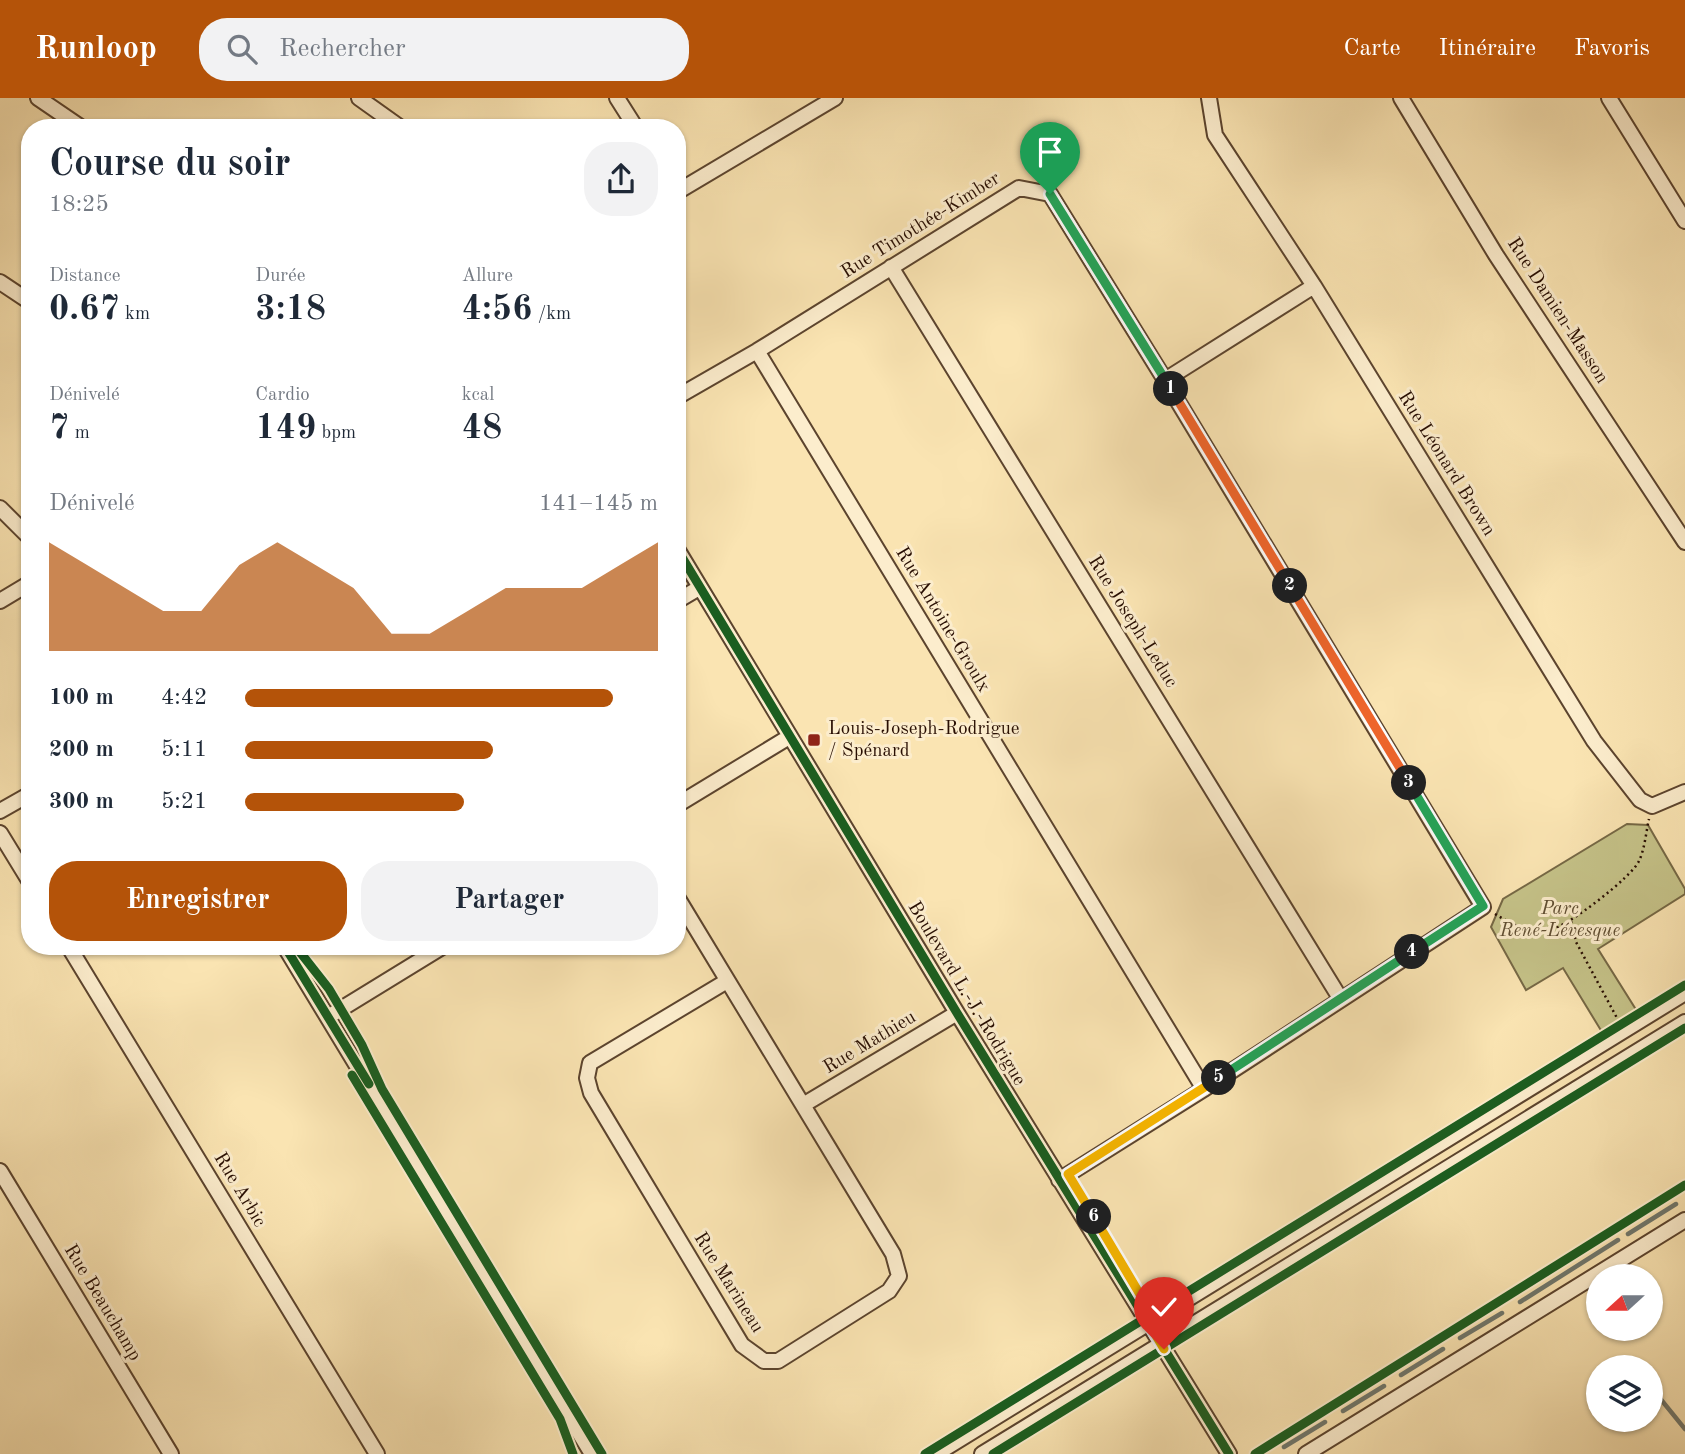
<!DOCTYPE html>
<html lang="fr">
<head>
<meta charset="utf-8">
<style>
	:root { --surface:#fff; --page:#f2f2f3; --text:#1f2937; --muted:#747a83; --accent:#b45309 }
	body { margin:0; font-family:"Old Standard TT",serif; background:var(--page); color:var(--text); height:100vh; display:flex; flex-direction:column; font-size:26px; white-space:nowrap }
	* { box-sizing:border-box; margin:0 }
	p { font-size:23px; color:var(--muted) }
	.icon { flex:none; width:38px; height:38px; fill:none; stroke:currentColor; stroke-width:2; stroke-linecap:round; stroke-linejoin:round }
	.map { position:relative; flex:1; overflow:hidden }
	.details { position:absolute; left:21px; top:21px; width:665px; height:836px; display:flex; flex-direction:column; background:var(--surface); border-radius:28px; box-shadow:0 2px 5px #0004 }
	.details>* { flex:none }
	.needle { width:46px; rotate:249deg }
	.buttons { position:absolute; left:1586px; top:1166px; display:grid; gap:14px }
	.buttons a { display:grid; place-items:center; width:77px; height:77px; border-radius:50%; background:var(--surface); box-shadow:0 2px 5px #0004; font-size:35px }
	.pin { position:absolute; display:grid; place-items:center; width:60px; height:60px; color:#fff; margin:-72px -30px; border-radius:50% 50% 50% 0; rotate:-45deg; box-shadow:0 0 7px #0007 }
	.pin .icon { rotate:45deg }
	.km { position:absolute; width:35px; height:35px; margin:-18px; border-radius:50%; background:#222; color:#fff; font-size:19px; line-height:35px; text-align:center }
	.round { display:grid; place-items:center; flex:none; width:74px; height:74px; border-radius:28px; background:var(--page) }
	.overview { display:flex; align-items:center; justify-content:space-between; height:119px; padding:0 28px }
	h1 { font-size:38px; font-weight:600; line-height:52px }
	.metrics { display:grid; grid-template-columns:repeat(3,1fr); gap:10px; height:119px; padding:7px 28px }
	.metrics div { display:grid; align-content:center }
	.metrics b { font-size:35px; font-weight:600 }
	.metrics small { font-size:19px; font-weight:400 }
	.metrics p { font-size:19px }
	.chart { height:196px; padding:14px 28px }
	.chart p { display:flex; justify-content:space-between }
	.chart svg { width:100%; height:126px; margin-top:7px; fill:var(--accent); opacity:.7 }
	.action { display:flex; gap:14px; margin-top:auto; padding:14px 28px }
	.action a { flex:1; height:80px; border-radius:28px; background:var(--accent); color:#fff; font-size:28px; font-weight:600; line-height:80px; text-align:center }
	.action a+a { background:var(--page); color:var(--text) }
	ul { padding:0 28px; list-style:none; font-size:23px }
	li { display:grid; grid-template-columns:112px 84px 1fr; align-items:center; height:52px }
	li i { height:18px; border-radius:9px; background:var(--accent) }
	header { display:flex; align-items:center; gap:42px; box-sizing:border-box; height:98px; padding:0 35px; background:var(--accent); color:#fff }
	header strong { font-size:33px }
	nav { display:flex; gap:38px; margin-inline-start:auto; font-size:24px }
	.search { width:490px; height:63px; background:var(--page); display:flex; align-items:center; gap:18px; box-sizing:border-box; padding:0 24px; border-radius:28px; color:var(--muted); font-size:26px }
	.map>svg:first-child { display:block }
</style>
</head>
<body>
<header>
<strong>Runloop</strong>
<div class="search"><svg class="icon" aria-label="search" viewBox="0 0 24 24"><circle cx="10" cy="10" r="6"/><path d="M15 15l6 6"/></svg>Rechercher</div>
<nav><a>Carte</a><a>Itinéraire</a><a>Favoris</a></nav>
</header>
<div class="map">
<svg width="1685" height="1356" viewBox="0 0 1685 1356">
	<rect width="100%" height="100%" fill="#fae4b2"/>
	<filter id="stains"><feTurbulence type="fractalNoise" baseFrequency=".00286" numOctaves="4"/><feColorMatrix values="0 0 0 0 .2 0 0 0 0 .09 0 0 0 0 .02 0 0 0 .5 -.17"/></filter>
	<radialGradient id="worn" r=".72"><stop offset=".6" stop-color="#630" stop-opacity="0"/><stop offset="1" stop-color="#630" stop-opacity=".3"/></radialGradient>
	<!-- green -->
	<path fill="#c5c288" stroke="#766845" stroke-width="2" d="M1627 726 1648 727 1685 791V796L1598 851 1640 918 1605 939 1563 870 1526 892 1491 829 1503 801Z"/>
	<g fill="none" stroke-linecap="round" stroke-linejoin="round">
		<!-- stream -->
		<path stroke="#70776c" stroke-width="4.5" d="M1628 1136 1676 1106
			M1520 1204 1618 1142
			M1460 1240 1502 1215
			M1401 1277 1443 1251
			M1650 1288 1685 1331
			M1343 1313 1384 1288
			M1284 1349 1325 1324"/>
		<defs>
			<path id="minor" d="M38 0 82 30
				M359 0 401 30
				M617 0 636 30
				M1209 0 1215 37 1314 188 1594 643 1640 702 1652 708 1685 694
				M1401 0 1496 157 1685 444
				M1609 0 1685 123
				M677 94 835 0
				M891 169 1340 900
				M0 184 30 204
				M757 253 1204 991
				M1165 282 1314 188
				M677 299 757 253 1019 90 1050 96 1165 282 1483 809 1204 991 1059 1082
				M0 410 30 440
				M677 451 957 915 1229 1356
				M0 503 30 485
				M677 503 699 490
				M677 707 789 639
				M0 713 30 696
				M0 735 30 784
				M677 799 893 1156 899 1178 889 1193 778 1263H764L742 1247 591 995 587 980 590 965 727 883
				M69 849 377 1356
				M285 849 592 1356
				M328 919 442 849
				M803 1007 957 915
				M0 1073 171 1356
				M936 1356 1685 895
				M982 1356 1685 924
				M1306 1356 1685 1122"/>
		</defs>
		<!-- minor casing -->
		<use href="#minor" stroke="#5c442e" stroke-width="18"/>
		<!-- path -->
		<path stroke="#280e02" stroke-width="2.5" stroke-dasharray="2 3.5" stroke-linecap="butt" d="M1495 816C1513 827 1529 836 1550 832 1567 829 1632 779 1639 763 1645 750 1646 734 1649 721
			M1571 823 1576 844 1617 920"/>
		<!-- minor -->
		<use href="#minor" stroke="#fcedcd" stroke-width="14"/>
		<defs>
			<path id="cycleway" d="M677 451 957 915 1229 1356
				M296 849 329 891 362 947 382 991 602 1356
				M287 852 369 986
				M352 977 560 1321 573 1356
				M925 1356 1685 887
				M993 1356 1685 930
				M1255 1356 1685 1087"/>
		</defs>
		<!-- cycleway casing -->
		<use href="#cycleway" stroke="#fcedcd" stroke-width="13"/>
		<!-- cycleway -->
		<use href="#cycleway" stroke="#1b5e20" stroke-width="9"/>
	</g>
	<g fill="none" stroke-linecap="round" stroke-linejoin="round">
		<defs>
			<path id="split-1" d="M1050 96 1171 291"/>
			<path id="split-2" d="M1171 291 1290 488"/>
			<path id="split-3" d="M1290 488 1409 685"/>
			<path id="split-4" d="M1409 685 1483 808 1412 854"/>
			<path id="split-5" d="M1219 980 1412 854"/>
			<path id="split-6" d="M1094 1119 1068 1076 1219 980"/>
			<path id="split-7" d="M1094 1119 1151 1215 1145 1219 1164 1251"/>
		</defs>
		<!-- split-1 casing -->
		<use href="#split-1" stroke="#fff" stroke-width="14"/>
		<!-- split-2 casing -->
		<use href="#split-2" stroke="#fff" stroke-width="14"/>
		<!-- split-3 casing -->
		<use href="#split-3" stroke="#fff" stroke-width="14"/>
		<!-- split-4 casing -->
		<use href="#split-4" stroke="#fff" stroke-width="14"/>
		<!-- split-5 casing -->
		<use href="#split-5" stroke="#fff" stroke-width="14"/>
		<!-- split-6 casing -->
		<use href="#split-6" stroke="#fff" stroke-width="14"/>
		<!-- split-7 casing -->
		<use href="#split-7" stroke="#fff" stroke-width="14"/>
		<!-- split-1 -->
		<use href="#split-1" stroke="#22a559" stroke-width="9"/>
		<!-- split-2 -->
		<use href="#split-2" stroke="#f0652b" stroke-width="9"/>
		<!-- split-3 -->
		<use href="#split-3" stroke="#f0652b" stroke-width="9"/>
		<!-- split-4 -->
		<use href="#split-4" stroke="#22a559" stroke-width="9"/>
		<!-- split-5 -->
		<use href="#split-5" stroke="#22a559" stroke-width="9"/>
		<!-- split-6 -->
		<use href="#split-6" stroke="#f5b400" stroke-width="9"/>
		<!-- split-7 -->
		<use href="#split-7" stroke="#f5b400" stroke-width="9"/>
	</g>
	<!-- markers -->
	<rect fill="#8f2418" stroke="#fcedcd" stroke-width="2.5" x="807" y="635" width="14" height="14" rx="3.5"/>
	<g text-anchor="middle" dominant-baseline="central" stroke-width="6" stroke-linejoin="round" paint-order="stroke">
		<!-- street labels -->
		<g font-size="19" fill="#280e02" stroke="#fcedcd">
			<text transform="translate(921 128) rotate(-32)">Rue Timothée-Kimber</text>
			<text transform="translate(1557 213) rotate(57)">Rue Damien-Masson</text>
			<text transform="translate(1446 366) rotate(58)">Rue Léonard Brown</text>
			<text transform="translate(942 522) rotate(59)">Rue Antoine-Groulx</text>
			<text transform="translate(1132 524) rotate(58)">Rue Joseph-Leduc</text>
			<text transform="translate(966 896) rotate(59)">Boulevard L.-J.-Rodrigue</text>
			<text transform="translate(870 945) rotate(-31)">Rue Mathieu</text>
			<text transform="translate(239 1092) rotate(59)">Rue Arbic</text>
			<text transform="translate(728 1185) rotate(58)">Rue Marineau</text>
			<text transform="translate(102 1205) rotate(59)">Rue Beauchamp</text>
		</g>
		<!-- poi labels -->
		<g font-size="19" fill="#280e02" stroke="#fcedcd" text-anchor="start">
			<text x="828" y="631">Louis-Joseph-Rodrigue<tspan x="828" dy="22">/ Spénard</tspan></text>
		</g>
		<!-- park labels -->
		<g font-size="19" font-style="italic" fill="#5f4d31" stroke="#fcedcd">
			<text x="1560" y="811">Parc<tspan x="1560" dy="22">René-Lévesque</tspan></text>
		</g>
	</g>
	<rect width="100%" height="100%" filter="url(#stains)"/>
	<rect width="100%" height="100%" fill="url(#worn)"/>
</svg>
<div class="buttons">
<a><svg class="needle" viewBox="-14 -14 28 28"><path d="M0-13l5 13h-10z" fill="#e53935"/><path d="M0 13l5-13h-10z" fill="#747a83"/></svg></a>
<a><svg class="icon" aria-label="layers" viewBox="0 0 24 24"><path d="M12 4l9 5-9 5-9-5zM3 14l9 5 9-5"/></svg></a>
</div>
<div class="pin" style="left:1050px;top:96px;background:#1e9e55"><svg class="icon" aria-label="arrive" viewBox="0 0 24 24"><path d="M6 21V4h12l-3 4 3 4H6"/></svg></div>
<div class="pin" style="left:1164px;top:1251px;background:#d93025"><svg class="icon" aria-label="check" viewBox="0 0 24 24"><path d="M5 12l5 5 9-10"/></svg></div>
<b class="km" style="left:1171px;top:291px">1</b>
<b class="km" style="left:1290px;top:488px">2</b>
<b class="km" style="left:1409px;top:685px">3</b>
<b class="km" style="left:1412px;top:854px">4</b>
<b class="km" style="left:1219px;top:980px">5</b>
<b class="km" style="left:1094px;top:1119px">6</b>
<section class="details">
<div class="overview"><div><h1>Course du soir</h1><p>18:25</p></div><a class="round"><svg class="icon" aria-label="share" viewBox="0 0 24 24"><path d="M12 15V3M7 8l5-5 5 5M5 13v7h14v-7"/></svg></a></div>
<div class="metrics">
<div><p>Distance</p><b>0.67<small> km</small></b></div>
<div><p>Durée</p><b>3:18</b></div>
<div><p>Allure</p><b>4:56<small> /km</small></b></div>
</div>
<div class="metrics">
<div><p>Dénivelé</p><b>7<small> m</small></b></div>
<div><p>Cardio</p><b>149<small> bpm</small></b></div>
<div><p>kcal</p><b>48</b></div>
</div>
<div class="chart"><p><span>Dénivelé</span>141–145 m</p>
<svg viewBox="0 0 160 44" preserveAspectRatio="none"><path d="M0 44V6L10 14L20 22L30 30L40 30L50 14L60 6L70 14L80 22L90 38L100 38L110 30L120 22L130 22L140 22L150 14L160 6V44z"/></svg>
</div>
<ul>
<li><b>100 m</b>4:42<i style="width:89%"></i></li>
<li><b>200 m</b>5:11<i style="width:60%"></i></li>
<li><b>300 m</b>5:21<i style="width:53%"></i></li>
</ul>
<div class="action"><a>Enregistrer</a><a>Partager</a></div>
</section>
</div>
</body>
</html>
